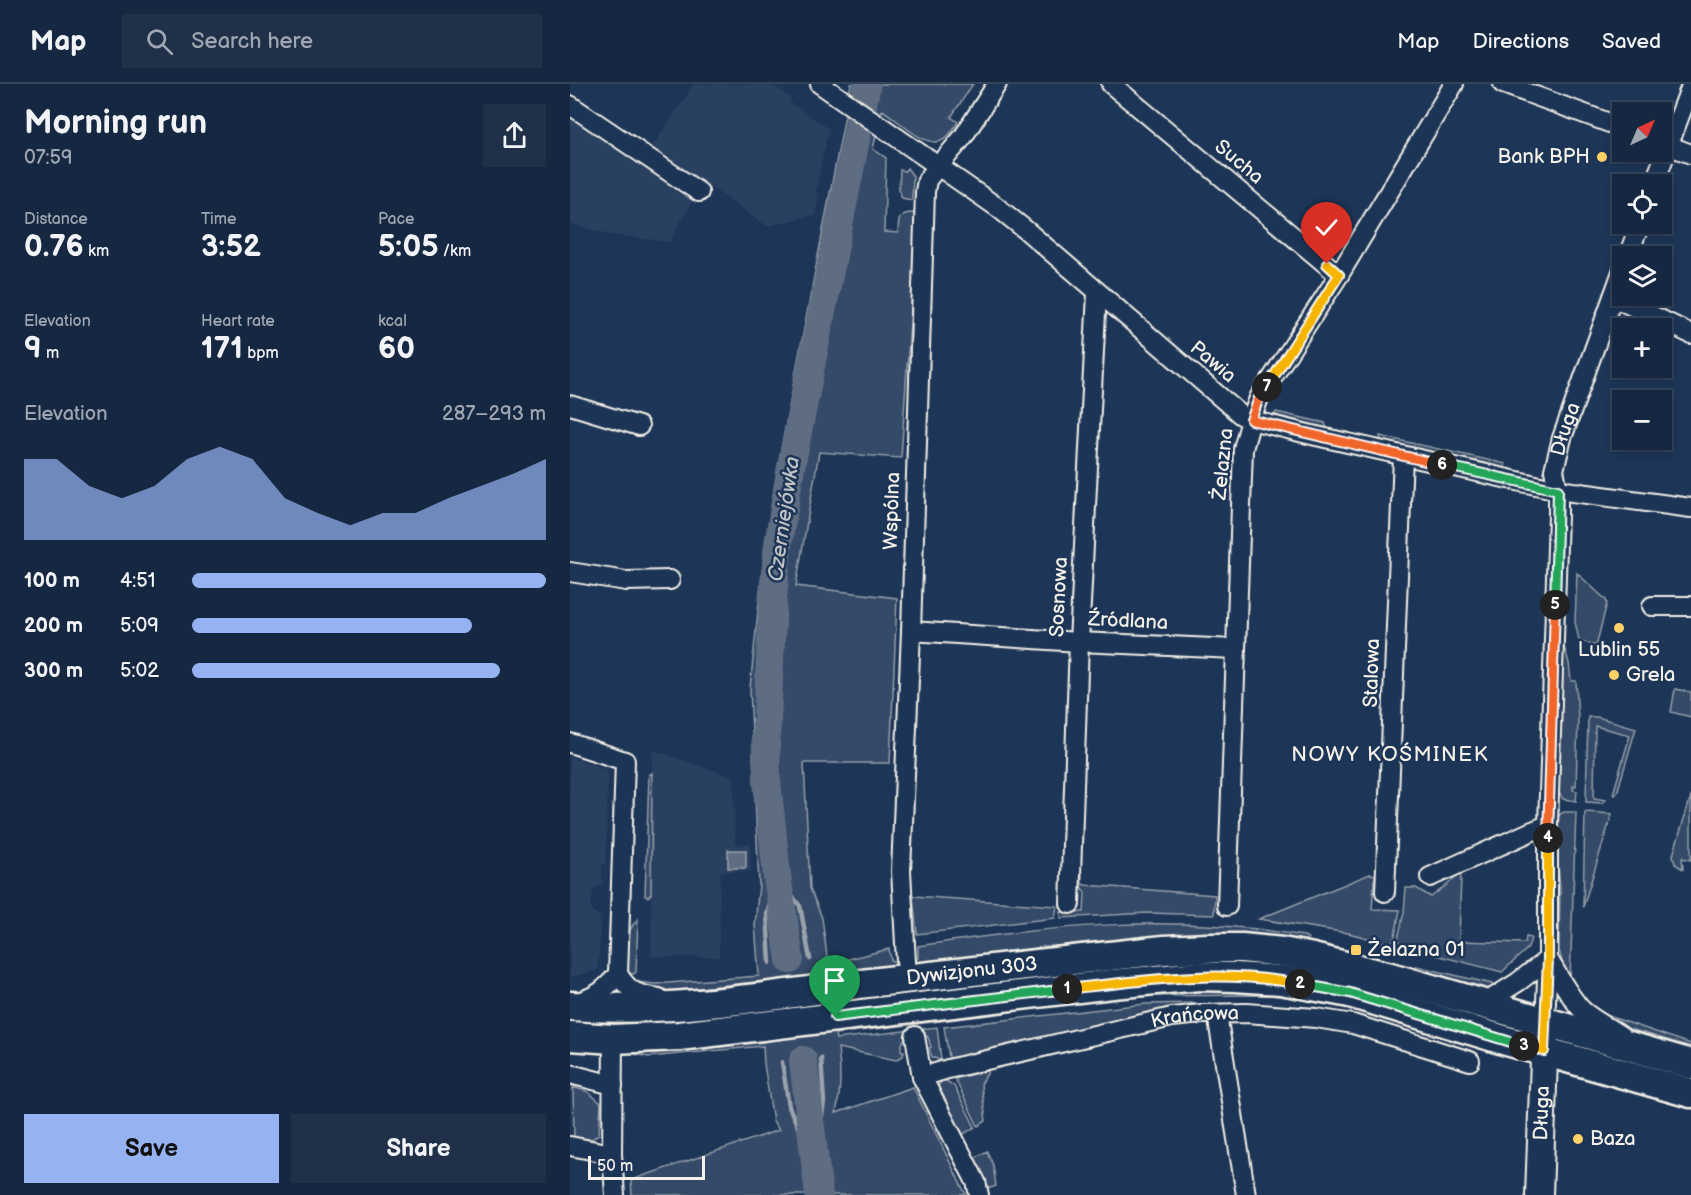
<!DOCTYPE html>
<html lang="en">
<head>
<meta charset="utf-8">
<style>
	:root { --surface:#162841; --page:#1f3048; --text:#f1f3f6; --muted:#9ea6b1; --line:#35445a; --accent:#95b2f1 }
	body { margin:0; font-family:"Balsamiq Sans",sans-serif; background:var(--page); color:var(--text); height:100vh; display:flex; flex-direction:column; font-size:22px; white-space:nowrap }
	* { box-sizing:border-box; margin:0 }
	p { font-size:20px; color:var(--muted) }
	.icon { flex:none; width:33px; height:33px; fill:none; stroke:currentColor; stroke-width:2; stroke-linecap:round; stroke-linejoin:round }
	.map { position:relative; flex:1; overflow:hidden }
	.drawer { display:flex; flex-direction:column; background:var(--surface); width:570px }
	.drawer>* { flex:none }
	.needle { width:39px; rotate:44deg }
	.controls { position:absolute; left:1042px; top:18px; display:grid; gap:12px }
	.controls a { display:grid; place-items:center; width:60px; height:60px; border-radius:0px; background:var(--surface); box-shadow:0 3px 9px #0003,0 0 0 2px var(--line); font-size:30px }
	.scale { position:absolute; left:18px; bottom:15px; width:117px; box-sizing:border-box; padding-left:6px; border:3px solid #f4f1e8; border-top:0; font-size:16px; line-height:21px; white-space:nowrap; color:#f4f1e8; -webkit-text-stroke:4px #1d3557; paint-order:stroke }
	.pin { position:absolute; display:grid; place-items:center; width:51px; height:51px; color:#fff; margin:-62px -26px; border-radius:50% 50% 50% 0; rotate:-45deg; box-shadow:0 0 6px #0007 }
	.pin .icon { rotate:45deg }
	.km { position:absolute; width:30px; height:30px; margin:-15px; border-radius:50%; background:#222; color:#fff; font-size:16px; line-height:30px; text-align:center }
	.round { display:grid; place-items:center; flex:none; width:63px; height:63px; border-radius:0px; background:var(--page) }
	.overview { display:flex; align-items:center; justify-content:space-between; height:102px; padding:0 24px }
	h1 { font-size:33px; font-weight:700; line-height:45px }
	.stats { display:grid; grid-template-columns:repeat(3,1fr); gap:9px; height:102px; padding:6px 24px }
	.stats div { display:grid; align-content:center }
	.stats b { font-size:30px; font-weight:700 }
	.stats small { font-size:16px; font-weight:400 }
	.stats p { font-size:16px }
	.chart { height:168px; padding:12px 24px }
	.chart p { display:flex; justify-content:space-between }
	.chart svg { width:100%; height:108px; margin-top:6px; fill:var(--accent); opacity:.7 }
	.primary-button { display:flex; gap:12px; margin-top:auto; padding:12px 24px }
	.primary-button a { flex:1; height:69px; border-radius:0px; background:var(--accent); color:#111; font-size:24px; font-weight:700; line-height:69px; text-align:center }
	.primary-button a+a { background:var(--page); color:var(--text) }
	ul { padding:0 24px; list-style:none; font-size:20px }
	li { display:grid; grid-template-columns:96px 72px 1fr; align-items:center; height:45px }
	li i { height:15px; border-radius:8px; background:var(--accent) }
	header { display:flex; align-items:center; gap:36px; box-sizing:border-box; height:84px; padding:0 30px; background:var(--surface); border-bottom:2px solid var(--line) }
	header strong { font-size:28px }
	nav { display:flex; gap:33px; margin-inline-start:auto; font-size:21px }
	.search { width:420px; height:54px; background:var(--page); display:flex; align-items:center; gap:15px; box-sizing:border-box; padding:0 21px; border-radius:0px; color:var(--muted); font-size:22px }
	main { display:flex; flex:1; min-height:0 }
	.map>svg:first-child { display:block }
</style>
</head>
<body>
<header>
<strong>Map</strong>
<div class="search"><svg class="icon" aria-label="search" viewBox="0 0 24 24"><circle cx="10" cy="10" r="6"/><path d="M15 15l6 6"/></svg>Search here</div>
<nav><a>Map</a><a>Directions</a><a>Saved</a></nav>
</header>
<main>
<section class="drawer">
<div class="overview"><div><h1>Morning run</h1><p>07:59</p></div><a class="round"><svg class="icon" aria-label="share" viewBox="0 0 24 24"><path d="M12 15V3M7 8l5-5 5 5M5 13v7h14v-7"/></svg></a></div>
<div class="stats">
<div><p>Distance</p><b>0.76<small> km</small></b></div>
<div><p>Time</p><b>3:52</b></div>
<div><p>Pace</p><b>5:05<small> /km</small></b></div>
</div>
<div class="stats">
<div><p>Elevation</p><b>9<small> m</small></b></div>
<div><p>Heart rate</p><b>171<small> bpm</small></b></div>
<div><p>kcal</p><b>60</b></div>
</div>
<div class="chart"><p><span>Elevation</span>287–293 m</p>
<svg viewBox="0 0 160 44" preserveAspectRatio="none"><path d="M0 44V11L10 11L20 22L30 27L40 22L50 11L60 6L70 11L80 27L90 33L100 38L110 33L120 33L130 27L140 22L150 17L160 11V44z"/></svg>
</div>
<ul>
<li><b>100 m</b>4:51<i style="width:100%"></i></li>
<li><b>200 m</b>5:09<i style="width:79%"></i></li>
<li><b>300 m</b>5:02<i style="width:87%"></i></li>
</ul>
<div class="primary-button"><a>Save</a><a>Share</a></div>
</section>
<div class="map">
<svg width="1121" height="1111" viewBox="0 0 1121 1111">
	<rect width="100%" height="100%" fill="#1d3557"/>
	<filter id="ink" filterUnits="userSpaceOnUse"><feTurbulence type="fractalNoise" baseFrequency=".0167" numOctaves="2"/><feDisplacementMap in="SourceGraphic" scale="12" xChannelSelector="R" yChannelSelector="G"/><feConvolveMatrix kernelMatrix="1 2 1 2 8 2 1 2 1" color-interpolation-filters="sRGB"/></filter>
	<g filter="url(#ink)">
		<!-- built -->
		<path fill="#2a4060" d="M124 0H201L220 13 221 19 259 45 245 110 249 111 245 131 197 142 82 63Z
			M0 32 124 113 100 158 42 151 0 140Z
			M82 666 164 693 165 760H180L181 787 150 788 149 873H81Z
			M0 673 38 686 36 780 32 781V802L24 804 21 818V826L31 833 28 886 2 893H0Z"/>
		<!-- green -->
		<path fill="#354a67" stroke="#949ea8" stroke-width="1.5" d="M281 0H403L381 33 388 38C384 44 380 52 373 56 355 66 327 34 312 26L303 65 316 74 314 148 328 149C329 136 327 129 343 129L347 133 331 374 249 368 226 502 327 514 320 679H234L240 804 252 834 257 872 255 881 319 865 321 876 329 880 344 877 348 874V862C476 842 605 829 734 852L738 854V856L706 857 647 872 694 881 651 879 435 924V929L265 950 266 955 367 943 371 975 369 976 362 973 359 964 361 963 358 953C345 946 331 950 331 967H334L333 972 326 976 268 964C271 986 271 1007 266 1029L343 1003 396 1111H62L61 1096 209 1046 203 1037 194 980 193 962 79 973 64 970 105 968 193 958 192 934 28 945V933L191 922 189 898 111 906 82 908 72 903 67 898 85 900 189 892 185 841 189 801 180 604 195 460 211 365Z
			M337 84 343 92 342 116 332 114 329 105 330 86 335 87Z
			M706 328 755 339 758 347 711 336 708 332 705 330Z
			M810 352 936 380 933 386 821 361 820 359 811 358Z
			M1007 489 1036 516 1037 519 1026 562 1009 556 1005 538Z
			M993 559 999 579 1001 597H1006L1008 635 1006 702H1003V706L1007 707 1006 717 993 715 989 708Z
			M1105 605 1121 608V633L1101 628Z
			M1018 633H1027L1066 644 1047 709 1045 711 1043 710 1060 651 1025 642 1024 714 1036 716 1032 719 1016 718Z
			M82 689 81 810 78 813 75 812 79 691Z
			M1121 712V776L1112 774 1113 785 1105 780 1103 771Z
			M994 728H1006L1000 895 997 896 989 866 990 804 987 770 988 735 990 730Z
			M1015 728 1042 730 1013 823Z
			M509 790H512V800L515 801 645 811 644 831 577 829 491 834V828H514L515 808 509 801Z
			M800 790 806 791 804 797 802 825 830 826 825 852 821 860 778 849 689 835Z
			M891 790 889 857 955 859 956 853 961 854 958 864 932 888 830 862 828 855 834 828 836 804H846L861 813Z
			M343 812 487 822 485 834 347 850Z
			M68 835 66 888 64 890 59 889C53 872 54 848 68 835Z
			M846 882 926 901C907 917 865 893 846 885Z
			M659 902 734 913V915L699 911 574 912V910Z
			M626 919V924L380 979 374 943 575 920Z
			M1027 928 1121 960V963L1053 943Z
			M418 986V988L411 1000 416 1037 408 1042 385 995Z
			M374 994 376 997 384 1002 405 1043 392 1051 389 1050 367 1006 371 997Z
			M3 1003 18 1008 31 1019 29 1050 20 1056 4 1053Z
			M417 1067 423 1081 426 1102 418 1105 414 1103 403 1078 404 1074Z"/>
		<!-- water -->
		<path fill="#5e6d82" stroke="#9aa2ab" stroke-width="1.5" d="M158 766H176V784H158Z"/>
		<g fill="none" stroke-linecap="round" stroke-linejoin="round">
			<!-- stream -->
			<path stroke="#9aa2ab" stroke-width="4.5" d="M207 792 230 822 240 875
				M200 879 197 830 207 792
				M212 978 219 1023 245 1080
				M245 1080 254 1018 251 974"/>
			<!-- river -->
			<path stroke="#5e6d82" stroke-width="28" d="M220 876 207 792 197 697 196 658 203 515 208 461 220 388 297 0
				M233 976 249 1111"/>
			<defs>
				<g id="street">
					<path d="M250 0 427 123 457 147 671 331 681 336 742 351 988 406 1121 424"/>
					<path d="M541 0 769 191"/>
					<path d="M933 0 1053 44"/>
					<path d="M0 21 129 108"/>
					<path d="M1092 59 1121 70"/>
					<path d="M1084 100 1121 2"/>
					<path d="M1058 172 1070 140"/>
					<path d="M1043 213 1121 250"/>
					<path d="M0 321 69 342"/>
					<path d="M0 488 56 497 100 496"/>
					<path d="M1082 522H1121"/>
					<path d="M341 547 509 558 666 565"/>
					<path d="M0 659 55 677 48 890"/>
					<path d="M860 793 960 748 978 741"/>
					<path d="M815 808 833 372"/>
					<path d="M500 820 509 558 527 209"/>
					<path d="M657 822 673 365 681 336 689 314 769 191 884 0"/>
					<path d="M978 875C989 892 998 911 1012 926 1023 936 1038 943 1051 952"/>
					<path d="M336 878 331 787 341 547 355 108 357 96 393 53 427 0"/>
					<path d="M8 918C27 912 35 906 48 890 60 909 68 911 89 914"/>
					<path d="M913 920 948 898 978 875"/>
					<path d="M647 930 676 1111"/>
					<path id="s1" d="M975 939 978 875V741L988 431V406L984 386 992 354 1053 185"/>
					<path d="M345 952 352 993 406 1098 409 1111"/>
					<path d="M43 955 42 1070 45 1111"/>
					<path d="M0 990 43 1001"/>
					<path id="s2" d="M352 993 378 985 602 933 632 930 676 929 746 934 783 940 900 977"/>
					<path d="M0 1062 42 1070"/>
				</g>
				<g id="secondary">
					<path id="s3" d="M969 1111 975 948"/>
				</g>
				<g id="primary">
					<path id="s4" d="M0 922C97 929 194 913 290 900 391 888 493 877 594 866L637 864H672L712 868 743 874 817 892 1121 980"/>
					<path d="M0 952 43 955 109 952 542 900 629 892 665 893 711 896 780 909 937 957 1121 1009"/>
				</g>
			</defs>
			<!-- street casing -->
			<use href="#street" stroke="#f4f1e8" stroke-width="22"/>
			<!-- secondary casing -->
			<use href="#secondary" stroke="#f4f1e8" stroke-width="30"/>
			<!-- primary casing -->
			<use href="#primary" stroke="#f4f1e8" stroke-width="33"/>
			<!-- street -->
			<use href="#street" stroke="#1d3557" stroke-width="18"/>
			<!-- secondary -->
			<use href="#secondary" stroke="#1d3557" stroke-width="26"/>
			<!-- primary -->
			<use href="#primary" stroke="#1d3557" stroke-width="28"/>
		</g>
	</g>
	<g fill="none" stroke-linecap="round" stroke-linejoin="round" filter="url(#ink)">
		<defs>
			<path id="split-1" d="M265 933 497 905"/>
			<path id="split-2" d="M497 905C574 896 652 885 730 900"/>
			<path id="split-3" d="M730 900 780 909 954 962"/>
			<path id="split-4" d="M954 962 974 967 978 875V754"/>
			<path id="split-5" d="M978 754 985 521"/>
			<path id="split-6" d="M872 381 988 406 985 521"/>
			<path id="split-7" d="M697 303 689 314 681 336 872 381"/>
			<path id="split-8" d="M697 303 769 191 757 180"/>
		</defs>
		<!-- split-1 casing -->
		<use href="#split-1" stroke="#fff" stroke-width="12"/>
		<!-- split-2 casing -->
		<use href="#split-2" stroke="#fff" stroke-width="12"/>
		<!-- split-3 casing -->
		<use href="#split-3" stroke="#fff" stroke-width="12"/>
		<!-- split-4 casing -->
		<use href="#split-4" stroke="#fff" stroke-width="12"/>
		<!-- split-5 casing -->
		<use href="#split-5" stroke="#fff" stroke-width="12"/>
		<!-- split-6 casing -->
		<use href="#split-6" stroke="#fff" stroke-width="12"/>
		<!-- split-7 casing -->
		<use href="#split-7" stroke="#fff" stroke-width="12"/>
		<!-- split-8 casing -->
		<use href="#split-8" stroke="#fff" stroke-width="12"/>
		<!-- split-1 -->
		<use href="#split-1" stroke="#22a559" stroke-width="8"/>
		<!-- split-2 -->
		<use href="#split-2" stroke="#f5b400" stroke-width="8"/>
		<!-- split-3 -->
		<use href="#split-3" stroke="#22a559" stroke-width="8"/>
		<!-- split-4 -->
		<use href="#split-4" stroke="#f5b400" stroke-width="8"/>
		<!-- split-5 -->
		<use href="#split-5" stroke="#f0652b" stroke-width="8"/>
		<!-- split-6 -->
		<use href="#split-6" stroke="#22a559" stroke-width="8"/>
		<!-- split-7 -->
		<use href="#split-7" stroke="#f0652b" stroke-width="8"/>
		<!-- split-8 -->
		<use href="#split-8" stroke="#f5b400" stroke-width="8"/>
	</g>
	<!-- markers -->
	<g fill="#ffd166" stroke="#1d3557" stroke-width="2">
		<circle cx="1032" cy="73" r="6"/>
		<circle cx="1049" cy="544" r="6"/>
		<circle cx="1044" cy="591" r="6"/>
		<rect x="780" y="860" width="12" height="12" rx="3"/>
		<circle cx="1008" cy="1055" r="6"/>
	</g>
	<g text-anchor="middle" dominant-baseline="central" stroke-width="5" stroke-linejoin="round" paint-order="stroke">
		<!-- poi labels -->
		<g font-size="20" fill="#f4f1e8" stroke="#1d3557" text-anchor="start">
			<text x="1020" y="73" text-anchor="end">Bank BPH</text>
			<text x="1049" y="566" text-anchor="middle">Lublin 55</text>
			<text x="1056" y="591">Grela</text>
			<text x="798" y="866">Żelazna 01</text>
			<text x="1020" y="1055">Baza</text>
		</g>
		<!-- street labels -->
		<g font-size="20" fill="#f4f1e8" stroke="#1d3557">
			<text transform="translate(669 78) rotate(40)">Sucha</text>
			<text transform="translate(643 278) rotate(40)">Pawia</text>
			<text stroke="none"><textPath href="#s1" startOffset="596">Długa</textPath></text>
			<text transform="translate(653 380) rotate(-84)">Żelazna</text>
			<text transform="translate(322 427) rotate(-88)">Wspólna</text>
			<text transform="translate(489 513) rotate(-87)">Sosnowa</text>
			<text transform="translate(558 537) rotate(3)">Źródlana</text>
			<text transform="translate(802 589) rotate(-88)">Stalowa</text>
			<text stroke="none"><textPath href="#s4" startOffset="404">Dywizjonu 303</textPath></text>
			<text stroke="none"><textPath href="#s2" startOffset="280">Krańcowa</textPath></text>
			<text stroke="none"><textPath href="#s3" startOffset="82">Długa</textPath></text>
		</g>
		<!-- water labels -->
		<g font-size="21" font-style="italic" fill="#c0c3c4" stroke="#1d3557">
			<text transform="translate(214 435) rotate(-82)">Czerniejówka</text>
		</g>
		<!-- neighbourhood labels -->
		<g font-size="21" letter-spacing="1.5" fill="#f4f1e8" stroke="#1d3557">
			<text x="820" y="670">NOWY KOŚMINEK</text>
		</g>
	</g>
</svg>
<div class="controls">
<a><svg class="needle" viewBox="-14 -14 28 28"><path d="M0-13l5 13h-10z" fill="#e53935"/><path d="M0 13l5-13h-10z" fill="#9ea6b1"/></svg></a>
<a><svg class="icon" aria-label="locate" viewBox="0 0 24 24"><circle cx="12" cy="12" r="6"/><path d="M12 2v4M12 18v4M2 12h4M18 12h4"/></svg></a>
<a><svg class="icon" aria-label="layers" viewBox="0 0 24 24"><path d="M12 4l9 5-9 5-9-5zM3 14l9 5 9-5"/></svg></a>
<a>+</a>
<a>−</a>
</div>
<div class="scale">50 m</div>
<div class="pin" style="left:265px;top:933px;background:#1e9e55"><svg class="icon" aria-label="arrive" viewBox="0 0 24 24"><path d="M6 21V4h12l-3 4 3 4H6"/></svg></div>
<div class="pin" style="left:757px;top:180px;background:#d93025"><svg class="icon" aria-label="check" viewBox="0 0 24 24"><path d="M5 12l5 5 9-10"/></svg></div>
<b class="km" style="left:497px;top:905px">1</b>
<b class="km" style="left:730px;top:900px">2</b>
<b class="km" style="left:954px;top:962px">3</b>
<b class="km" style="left:978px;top:754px">4</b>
<b class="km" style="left:985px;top:521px">5</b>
<b class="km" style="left:872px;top:381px">6</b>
<b class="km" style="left:697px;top:303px">7</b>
</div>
</main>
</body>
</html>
